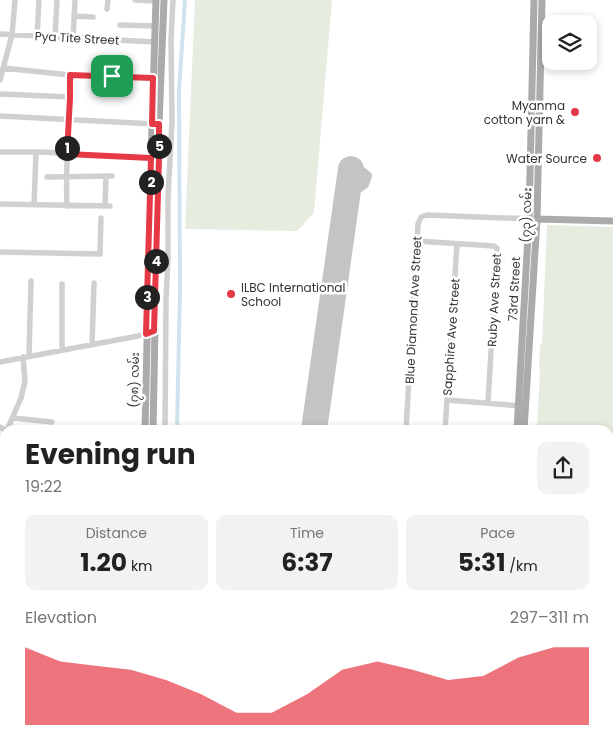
<!DOCTYPE html>
<html lang="en">
<head>
<meta charset="utf-8">
<style>
	:root { --surface:#fff; --page:#f2f2f2; --text:#222; --muted:#767676; --accent:#e63946 }
	body { margin:0; font-family:Poppins,"Noto Sans Myanmar",sans-serif; background:var(--page); color:var(--text); height:100vh; display:flex; flex-direction:column; font-size:19px; white-space:nowrap }
	* { box-sizing:border-box; margin:0 }
	p { font-size:16px; color:var(--muted) }
	.icon { flex:none; width:28px; height:28px; fill:none; stroke:currentColor; stroke-width:2; stroke-linecap:round; stroke-linejoin:round }
	.map { position:relative; flex:1; overflow:hidden }
	.panel { position:absolute; left:0px; top:425px; width:614px; height:321px; display:flex; flex-direction:column; background:var(--surface); border-radius:15px 15px 0 0; box-shadow:0 2px 8px #0003 }
	.panel>* { flex:none }
	.controls { position:absolute; left:542px; top:15px; display:grid; gap:10px }
	.controls a { display:grid; place-items:center; width:55px; height:55px; border-radius:10px; background:var(--surface); box-shadow:0 2px 8px #0003; font-size:25px }
	.pin { position:absolute; display:grid; place-items:center; width:42px; height:42px; color:#fff; margin:-21px; border-radius:10px; box-shadow:0 2px 8px #0006 }
	.km { position:absolute; width:25px; height:25px; margin:-12px; border-radius:50%; background:#222; color:#fff; font-size:14px; line-height:25px; text-align:center }
	.round { display:grid; place-items:center; flex:none; width:52px; height:52px; border-radius:10px; background:var(--page) }
	.head { display:flex; align-items:center; justify-content:space-between; height:85px; padding:0 25px }
	h1 { font-size:28px; font-weight:700; line-height:38px }
	.figures { display:grid; grid-template-columns:repeat(3,1fr); gap:8px; height:85px; padding:5px 25px }
	.figures div { display:grid; align-content:center; border-radius:10px; background:var(--page); text-align:center }
	.figures b { font-size:25px; font-weight:700 }
	.figures small { font-size:14px; font-weight:400 }
	.figures p { font-size:14px }
	.chart { height:140px; padding:10px 25px }
	.chart p { display:flex; justify-content:space-between }
	.chart svg { width:100%; height:90px; margin-top:5px; fill:var(--accent); opacity:.7 }
	.map>svg:first-child { display:block }
</style>
</head>
<body>
<div class="map">
<svg width="613" height="746" viewBox="0 0 613 746">
	<rect width="100%" height="100%" fill="#fff"/>
	<!-- green -->
	<path fill="#e6ecdf" d="M195 0H332L314 213 297 231 185 229Z
		M547 225 613 227V646L609 645V430H537L540 370H539L540 344H542Z"/>
	<g fill="none" stroke-linecap="round" stroke-linejoin="round">
		<!-- canal -->
		<path stroke="#cfe2ee" stroke-width="4" d="M177 430 180 290 179 91 185 0
			M167 746V741"/>
		<!-- taxiway -->
		<path stroke="#c4c4c4" stroke-width="10" d="M347 196 364 184 367 176C362 171 358 170 351 169
			M252 746V741"/>
		<!-- runway -->
		<path stroke="#c4c4c4" stroke-width="26" d="M314 430 351 169
			M269 746V741"/>
		<!-- minor -->
		<path stroke="#d0d0d0" stroke-width="5.5" d="M135 0 156 1
			M107 9 108 0
			M74 16 93 17
			M120 25 155 26
			M0 34 155 42
			M37 37 39 0
			M55 37 57 0
			M73 38 75 0
			M3 68 70 75 153 78
			M0 80 12 35 15 0
			M0 94 70 97
			M0 116 155 124
			M0 152H42L159 158
			M47 177 112 176
			M0 204 110 206
			M34 205 36 153
			M67 206C65 162 70 119 70 75
			M105 206 106 176
			M417 241 494 246 497 248 488 403
			M0 252 100 254 101 218
			M62 284V350
			M92 345 94 283
			M29 356 31 281
			M0 362 138 336 150 332
			M447 400 521 406
			M13 418 52 422
			M0 427 5 430
			M7 430 21 398 25 381 23 357
			M165 430 166 301 168 258V197L172 121 171 39 173 0
			M406 430 418 224 421 217 427 215 533 219
			M445 430 457 244
			M0 466 5 437
			M0 479 5 480
			M0 498H5
			M0 514 5 515
			M0 562 5 563
			M0 587H5
			M0 616H5
			M0 634 5 633
			M0 672 5 669
			M404 741V746
			M0 742H30L122 746
			M155 746V741
			M359 746 360 741"/>
		<!-- major -->
		<path stroke="#ababab" stroke-width="7" d="M537 219 613 221
			M145 430 152 124 156 0
			M153 430 159 124 164 0
			M517 430 529 218 534 0
			M524 430 537 219 542 0
			M499 746V741
			M506 746V741"/>
		<!-- highway -->
		<path stroke="#9a9a9a" stroke-width="8" d="M149 227H157
			M148 271H156
			M138 741 142 742"/>
	</g>
	<g fill="none" stroke-linecap="round" stroke-linejoin="round">
		<defs>
			<path id="route" d="M70 75 153 78 152 124H159V158L154 331 146 334 151 158 67 154 70 98Z"/>
		</defs>
		<!-- route casing -->
		<use href="#route" stroke="#fff" stroke-width="10"/>
		<!-- route -->
		<use href="#route" stroke="#e63946" stroke-width="6"/>
	</g>
	<!-- markers -->
	<g fill="#e63946" stroke="#fff" stroke-width="2">
		<circle cx="575" cy="112" r="5"/>
		<circle cx="597" cy="158" r="5"/>
		<circle cx="231" cy="294" r="5"/>
	</g>
	<g text-anchor="middle" dominant-baseline="central" stroke-width="5" stroke-linejoin="round" paint-order="stroke">
		<!-- street labels -->
		<g font-size="12" fill="#333" stroke="#fff">
			<text transform="translate(77 38) rotate(3)">Pya Tite Street</text>
			<text transform="translate(526 215) rotate(-88)">(၇၃) လမ်း</text>
			<text transform="translate(514 289) rotate(-87)">73rd Street</text>
			<text transform="translate(494 300) rotate(-87)">Ruby Ave Street</text>
			<text transform="translate(413 310) rotate(-87)">Blue Diamond Ave Street</text>
			<text transform="translate(451 337) rotate(-86)">Sapphire Ave Street</text>
			<text transform="translate(134 380) rotate(-89)">(၇၈) လမ်း</text>
		</g>
		<!-- poi labels -->
		<g font-size="12" fill="#333" stroke="#fff" text-anchor="end">
			<text x="565" y="105">Myanma<tspan x="565" dy="14">cotton yarn &amp;</tspan></text>
			<text x="587" y="158">Water Source</text>
			<text x="241" y="287" text-anchor="start">ILBC International<tspan x="241" dy="14">School</tspan></text>
		</g>
	</g>
</svg>
<div class="controls">
<a><svg class="icon" aria-label="layers" viewBox="0 0 24 24"><path d="M12 4l9 5-9 5-9-5zM3 14l9 5 9-5"/></svg></a>
</div>
<div class="pin" style="left:112px;top:76px;background:#1e9e55"><svg class="icon" aria-label="arrive" viewBox="0 0 24 24"><path d="M6 21V4h12l-3 4 3 4H6"/></svg></div>
<b class="km" style="left:67px;top:148px">1</b>
<b class="km" style="left:151px;top:182px">2</b>
<b class="km" style="left:147px;top:297px">3</b>
<b class="km" style="left:156px;top:261px">4</b>
<b class="km" style="left:159px;top:146px">5</b>
<section class="panel">
<div class="head"><div><h1>Evening run</h1><p>19:22</p></div><a class="round"><svg class="icon" aria-label="share" viewBox="0 0 24 24"><path d="M12 15V3M7 8l5-5 5 5M5 13v7h14v-7"/></svg></a></div>
<div class="figures">
<div><p>Distance</p><b>1.20<small> km</small></b></div>
<div><p>Time</p><b>6:37</b></div>
<div><p>Pace</p><b>5:31<small> /km</small></b></div>
</div>
<div class="chart"><p><span>Elevation</span>297–311 m</p>
<svg viewBox="0 0 160 44" preserveAspectRatio="none"><path d="M0 44V6L10 13L20 15L30 17L40 22L50 29L60 38L70 38L80 29L90 17L100 13L110 17L120 22L130 20L140 11L150 6L160 6V44z"/></svg>
</div>
</section>
</div>
</body>
</html>
